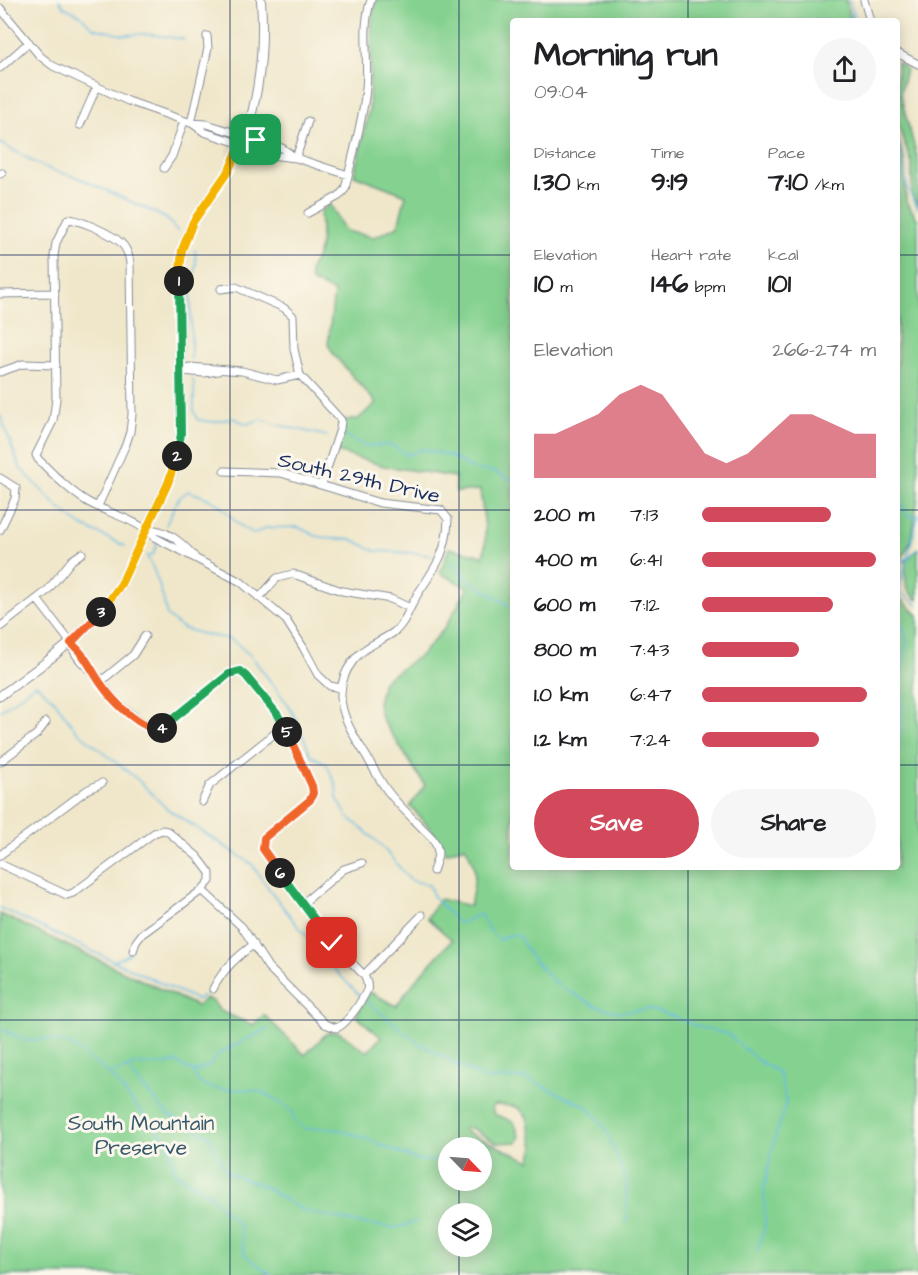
<!DOCTYPE html>
<html lang="en">
<head>
<meta charset="utf-8">
<style>
	:root { --surface:#fff; --page:#f6f6f6; --text:#202124; --muted:#757577; --accent:#d1495b }
	body { margin:0; font-family:"Architects Daughter",sans-serif; background:var(--page); color:var(--text); height:100vh; display:flex; flex-direction:column; font-size:22px; white-space:nowrap }
	* { box-sizing:border-box; margin:0 }
	p { font-size:20px; color:var(--muted) }
	.icon { flex:none; width:33px; height:33px; fill:none; stroke:currentColor; stroke-width:2; stroke-linecap:round; stroke-linejoin:round }
	.map { position:relative; flex:1; overflow:hidden }
	.side { position:absolute; left:510px; top:18px; width:390px; height:852px; display:flex; flex-direction:column; background:var(--surface); border-radius:6px; box-shadow:0 3px 15px #0003 }
	.side>* { flex:none }
	.needle { width:39px; rotate:115deg }
	.fabs { position:absolute; left:438px; top:1137px; display:grid; gap:12px }
	.fabs a { display:grid; place-items:center; width:54px; height:54px; border-radius:50%; background:var(--surface); box-shadow:0 3px 15px #0003; font-size:30px }
	.pin { position:absolute; display:grid; place-items:center; width:51px; height:51px; color:#fff; margin:-26px; border-radius:12px; box-shadow:0 3px 9px #0006 }
	.km { position:absolute; width:30px; height:30px; margin:-15px; border-radius:50%; background:#222; color:#fff; font-size:16px; line-height:30px; text-align:center }
	.round { display:grid; place-items:center; flex:none; width:63px; height:63px; border-radius:32px; background:var(--page) }
	.head { display:flex; align-items:center; justify-content:space-between; height:102px; padding:0 24px }
	h1 { font-size:33px; font-weight:700; line-height:45px }
	.stats { display:grid; grid-template-columns:repeat(3,1fr); gap:9px; height:102px; padding:6px 24px }
	.stats div { display:grid; align-content:center }
	.stats b { font-size:26px; font-weight:700 }
	.stats small { font-size:16px; font-weight:400 }
	.stats p { font-size:16px }
	.chart { height:168px; padding:12px 24px }
	.chart p { display:flex; justify-content:space-between }
	.chart svg { width:100%; height:108px; margin-top:6px; fill:var(--accent); opacity:.7 }
	.primary-button { display:flex; gap:12px; margin-top:auto; padding:12px 24px }
	.primary-button a { flex:1; height:69px; border-radius:36px; background:var(--accent); color:#fff; font-size:24px; font-weight:700; line-height:69px; text-align:center }
	.primary-button a+a { background:var(--page); color:var(--text) }
	ul { padding:0 24px; list-style:none; font-size:20px }
	li { display:grid; grid-template-columns:96px 72px 1fr; align-items:center; height:45px }
	li i { height:15px; border-radius:8px; background:var(--accent) }
	.map>svg:first-child { display:block }
</style>
</head>
<body>
<div class="map">
<svg width="918" height="1275" viewBox="0 0 918 1275">
	<rect width="100%" height="100%" fill="#fbf7ec"/>
	<filter id="ink" filterUnits="userSpaceOnUse"><feTurbulence type="fractalNoise" baseFrequency=".0167" numOctaves="2"/><feDisplacementMap in="SourceGraphic" scale="12" xChannelSelector="R" yChannelSelector="G"/><feConvolveMatrix kernelMatrix="1 2 1 2 8 2 1 2 1" color-interpolation-filters="sRGB"/></filter>
	<filter id="wash" filterUnits="userSpaceOnUse"><feTurbulence type="fractalNoise" baseFrequency=".008" numOctaves="4" result="noise"/><feDisplacementMap in="SourceGraphic" scale="24" xChannelSelector="R" yChannelSelector="G"/><feGaussianBlur stdDeviation="1.35" result="paint"/><feColorMatrix in="noise" values="0 0 0 0 0 0 0 0 0 0 0 0 0 0 0 0 0 1.4 0 .05"/><feComposite in="paint" operator="in"/></filter>
	<g filter="url(#wash)">
		<rect width="100%" height="100%" fill="#f0e7ca"/>
		<!-- green -->
		<path fill="#85d290" stroke="#508077" stroke-width="1.5" fill-rule="evenodd" d="M376 0H846L851 21H513V867H897V595L918 615V1275H0V914L197 1006 206 998 213 1001 220 1011 253 1025 264 1015 305 1055 327 1033 339 1032 367 1052 381 1037 356 1016 370 992 396 1006 419 976 452 940 427 918 440 899 470 906C475 879 479 871 465 846L446 853 431 829 410 806 425 785 381 718 378 703 383 681 421 655 444 629 468 588 440 573 449 548 483 556C489 536 482 511 480 490L456 492 455 477 384 466 337 452 344 420 358 419 376 403 334 355 328 344 334 292 311 281C307 264 316 265 319 250 322 237 321 225 320 212L330 204 345 231 374 237 398 226 406 195 354 175 369 110 372 20ZM494 1105 512 1106 519 1108 527 1117 534 1147 530 1161 464 1131V1128H472L496 1143 517 1142 520 1138 514 1122 494 1114 492 1109ZM448 1148H482V1180H448ZM448 1214H482V1246H448Z
			M897 62 906 69 900 94 918 160V205L912 196V163L897 123Z
			M897 135 904 159 906 201 918 220V496L912 539 901 560 900 579 897 583Z
			M918 549V600C901 586 907 581 905 561Z"/>
		<g fill="none" stroke-linecap="round" stroke-linejoin="round">
			<!-- stream -->
			<path stroke="#68bbe4" stroke-width="1.5" d="M59 0 64 7 80 15 93 28 123 35 145 34 184 39
				M849 0 856 21
				M852 13V21
				M897 136 907 187 918 209
				M0 143 34 162 51 170 79 178 158 214 168 220 177 231
				M191 359V294L196 264 195 250
				M192 379 194 383V411L198 420 213 422 233 418 247 424 262 419 274 424 327 436
				M0 415 20 468 59 508 80 525 125 546
				M345 436 366 446 391 445 407 455 423 449 450 456 473 469 494 472 513 481
				M897 507 902 506 910 517 918 515
				M166 525 178 499 188 491 207 498 221 506 238 524 254 534 265 528 298 527 316 536 334 539H351L375 551 416 553 431 556
				M157 543 153 555 147 556C158 576 163 594 167 616L182 628 206 635 231 639 251 656 287 703 298 723 311 756 326 763 336 785 337 798 347 816 380 844 410 880 429 885 434 897 459 924 480 914 488 928 499 940 509 935 519 936 530 956 555 983 595 1006 619 1012 648 1009 673 1016 701 1028 728 1034 756 1059 779 1073 786 1102 773 1145 764 1188 765 1225 757 1252
				M918 548 907 559 899 591 918 605
				M897 561 907 559 918 516
				M450 562 456 565 463 576 513 608
				M0 711 36 684 53 699 77 731 138 780 166 808 252 864 263 881 297 925 330 965 361 997
				M897 754 902 716V673L907 641 899 613V591
				M0 908 197 1000 210 991
				M113 962 130 953
				M365 1000 418 1043 485 1079 525 1078 588 1107 605 1127 627 1183 626 1223
				M0 1028 26 1041 49 1039 70 1044 110 1074 137 1064 163 1065 175 1062 194 1072C194 1072 197 1080 198 1081 208 1092 239 1089 253 1090 267 1092 281 1103 292 1111L295 1121 305 1129 329 1128 344 1131 364 1138 417 1160 438 1161 448 1170
				M127 1069 168 1115 209 1136 226 1172 263 1186 304 1211 358 1223 395 1228 416 1222
				M194 1072 209 1066 220 1053 267 1029
				M110 1075 167 1142 176 1173 211 1196 239 1225 245 1255 271 1275"/>
		</g>
	</g>
	<g filter="url(#ink)">
		<g fill="none" stroke-linecap="round" stroke-linejoin="round">
			<defs>
				<path id="minor" d="M864 0 870 21
					M0 8 40 56 53 66 128 101 191 123 207 124 282 148 296 158
					M897 53 918 64
					M0 68 29 42
					M191 123 208 48 207 36
					M193 124 204 132 278 156 296 158 348 175
					M80 125 97 86
					M296 158 308 121
					M164 168 172 156 184 121
					M0 174 2 173
					M308 213 339 196 345 189C352 157 363 121 366 88 369 60 361 28 371 0
					M221 289 236 287 284 308 293 316 294 349 300 375 341 420 340 429 322 484
					M0 294 55 293
					M180 370 189 367 242 371 277 380 300 375
					M182 371 204 373 218 371
					M0 372 23 364 56 365
					M224 471 281 473 380 503 441 510 448 519C447 550 438 564 421 589 411 602 407 622 394 632 380 642 364 646 353 661 327 695 348 727 367 757 373 768 379 779 386 789 399 807 418 823 433 839 441 853 438 856 433 871
					M0 478 16 488 15 499 0 530
					M98 506 126 444 130 432 132 415 130 263C129 255 127 248 120 242 110 233 80 220 68 219L56 243 54 256 56 399 53 421 36 455 38 459C53 474 69 491 88 502 109 514 137 519 154 537L241 582 286 620 303 647 318 675 330 686 341 688
					M146 529C167 529 181 542 194 556
					M259 598 277 578 293 574 342 591 391 599 410 608
					M37 599 71 643 85 657 94 673 116 702 149 728 156 730 160 729 229 674 240 671 246 676 278 715 312 786 313 793 310 800 264 838 263 849 332 943 364 975
					M0 627 47 591 72 560 82 553
					M71 643C74 655 82 664 92 671
					M100 682 133 655 145 636
					M0 762 37 734 46 722
					M202 802 210 785 284 726
					M0 855 87 790 102 783
					M0 864 67 895 73 893 154 833 162 830 167 831 198 857 210 873V881L202 890 142 934 136 942 133 951
					M202 890 242 927 268 967 325 1024 336 1028C346 1026 363 999 367 990 369 984 366 980 364 975L422 915
					M302 904 344 869 362 863
					M213 989C223 969 237 957 254 944"/>
				<path id="tertiary" d="M0 696C44 663 92 633 121 584L173 471 179 449 181 434 180 275C181 223 205 209 229 169 258 122 265 54 261 0"/>
			</defs>
			<!-- minor casing -->
			<use href="#minor" stroke="#868b94" stroke-width="9"/>
			<!-- tertiary casing -->
			<use href="#tertiary" stroke="#868b94" stroke-width="10"/>
			<!-- minor -->
			<use href="#minor" stroke="#fff" stroke-width="7"/>
			<!-- tertiary -->
			<use href="#tertiary" stroke="#fff" stroke-width="8"/>
		</g>
	</g>
	<g fill="none" stroke-linecap="round" stroke-linejoin="round" filter="url(#ink)">
		<defs>
			<path id="split-1" d="M179 281 182 250 193 222 229 170 244 136 256 140"/>
			<path id="split-2" d="M177 456 181 434 179 281"/>
			<path id="split-3" d="M101 612 121 584 168 483 177 456"/>
			<path id="split-4" d="M101 612 71 643C82 652 87 661 94 673 107 695 131 722 156 730L162 728"/>
			<path id="split-5" d="M162 728 229 674 240 671 246 676 278 715 287 732"/>
			<path id="split-6" d="M280 873 263 849 264 838 310 800 313 793 312 786 287 732"/>
			<path id="split-7" d="M280 873 332 943"/>
		</defs>
		<!-- split-1 casing -->
		<use href="#split-1" stroke="#fff" stroke-width="12"/>
		<!-- split-2 casing -->
		<use href="#split-2" stroke="#fff" stroke-width="12"/>
		<!-- split-3 casing -->
		<use href="#split-3" stroke="#fff" stroke-width="12"/>
		<!-- split-4 casing -->
		<use href="#split-4" stroke="#fff" stroke-width="12"/>
		<!-- split-5 casing -->
		<use href="#split-5" stroke="#fff" stroke-width="12"/>
		<!-- split-6 casing -->
		<use href="#split-6" stroke="#fff" stroke-width="12"/>
		<!-- split-7 casing -->
		<use href="#split-7" stroke="#fff" stroke-width="12"/>
		<!-- split-1 -->
		<use href="#split-1" stroke="#f5b400" stroke-width="8"/>
		<!-- split-2 -->
		<use href="#split-2" stroke="#22a559" stroke-width="8"/>
		<!-- split-3 -->
		<use href="#split-3" stroke="#f5b400" stroke-width="8"/>
		<!-- split-4 -->
		<use href="#split-4" stroke="#f0652b" stroke-width="8"/>
		<!-- split-5 -->
		<use href="#split-5" stroke="#22a559" stroke-width="8"/>
		<!-- split-6 -->
		<use href="#split-6" stroke="#f0652b" stroke-width="8"/>
		<!-- split-7 -->
		<use href="#split-7" stroke="#22a559" stroke-width="8"/>
	</g>
	<!-- grid -->
	<path fill="none" stroke="#1b2f5e" stroke-width="1.5" stroke-opacity="0.55" d="M230 0V1275M459 0V1148M688 0V21M0 255H513M897 255H918M0 510H513M897 510H918M0 765H513M897 765H918M688 867V1275M0 1020H918M459 1180V1214M459 1246V1275"/>
	<g text-anchor="middle" dominant-baseline="central" stroke-width="6" stroke-linejoin="round" paint-order="stroke">
		<!-- street labels -->
		<g font-size="21" fill="#1b2f5e" stroke="#fbf7ec">
			<text transform="translate(359 478) rotate(13)">South 29th Drive</text>
		</g>
		<!-- park labels -->
		<g font-size="21" fill="#36586a" stroke="#fbf7ec">
			<text x="141" y="1123">South Mountain<tspan x="141" dy="24">Preserve</tspan></text>
		</g>
	</g>
</svg>
<div class="fabs">
<a><svg class="needle" viewBox="-14 -14 28 28"><path d="M0-13l5 13h-10z" fill="#e53935"/><path d="M0 13l5-13h-10z" fill="#757577"/></svg></a>
<a><svg class="icon" aria-label="layers" viewBox="0 0 24 24"><path d="M12 4l9 5-9 5-9-5zM3 14l9 5 9-5"/></svg></a>
</div>
<div class="pin" style="left:256px;top:140px;background:#1e9e55"><svg class="icon" aria-label="arrive" viewBox="0 0 24 24"><path d="M6 21V4h12l-3 4 3 4H6"/></svg></div>
<div class="pin" style="left:332px;top:943px;background:#d93025"><svg class="icon" aria-label="check" viewBox="0 0 24 24"><path d="M5 12l5 5 9-10"/></svg></div>
<b class="km" style="left:179px;top:281px">1</b>
<b class="km" style="left:177px;top:456px">2</b>
<b class="km" style="left:101px;top:612px">3</b>
<b class="km" style="left:162px;top:728px">4</b>
<b class="km" style="left:287px;top:732px">5</b>
<b class="km" style="left:280px;top:873px">6</b>
<section class="side">
<div class="head"><div><h1>Morning run</h1><p>09:04</p></div><a class="round"><svg class="icon" aria-label="share" viewBox="0 0 24 24"><path d="M12 15V3M7 8l5-5 5 5M5 13v7h14v-7"/></svg></a></div>
<div class="stats">
<div><p>Distance</p><b>1.30<small> km</small></b></div>
<div><p>Time</p><b>9:19</b></div>
<div><p>Pace</p><b>7:10<small> /km</small></b></div>
</div>
<div class="stats">
<div><p>Elevation</p><b>10<small> m</small></b></div>
<div><p>Heart rate</p><b>146<small> bpm</small></b></div>
<div><p>kcal</p><b>101</b></div>
</div>
<div class="chart"><p><span>Elevation</span>266–274 m</p>
<svg viewBox="0 0 160 44" preserveAspectRatio="none"><path d="M0 44V26L10 26L20 22L30 18L40 10L50 6L60 10L70 22L80 34L90 38L100 34L110 26L120 18L130 18L140 22L150 26L160 26V44z"/></svg>
</div>
<ul>
<li><b>200 m</b>7:13<i style="width:74%"></i></li>
<li><b>400 m</b>6:41<i style="width:100%"></i></li>
<li><b>600 m</b>7:12<i style="width:75%"></i></li>
<li><b>800 m</b>7:43<i style="width:56%"></i></li>
<li><b>1.0 km</b>6:47<i style="width:95%"></i></li>
<li><b>1.2 km</b>7:24<i style="width:67%"></i></li>
</ul>
<div class="primary-button"><a>Save</a><a>Share</a></div>
</section>
</div>
</body>
</html>
